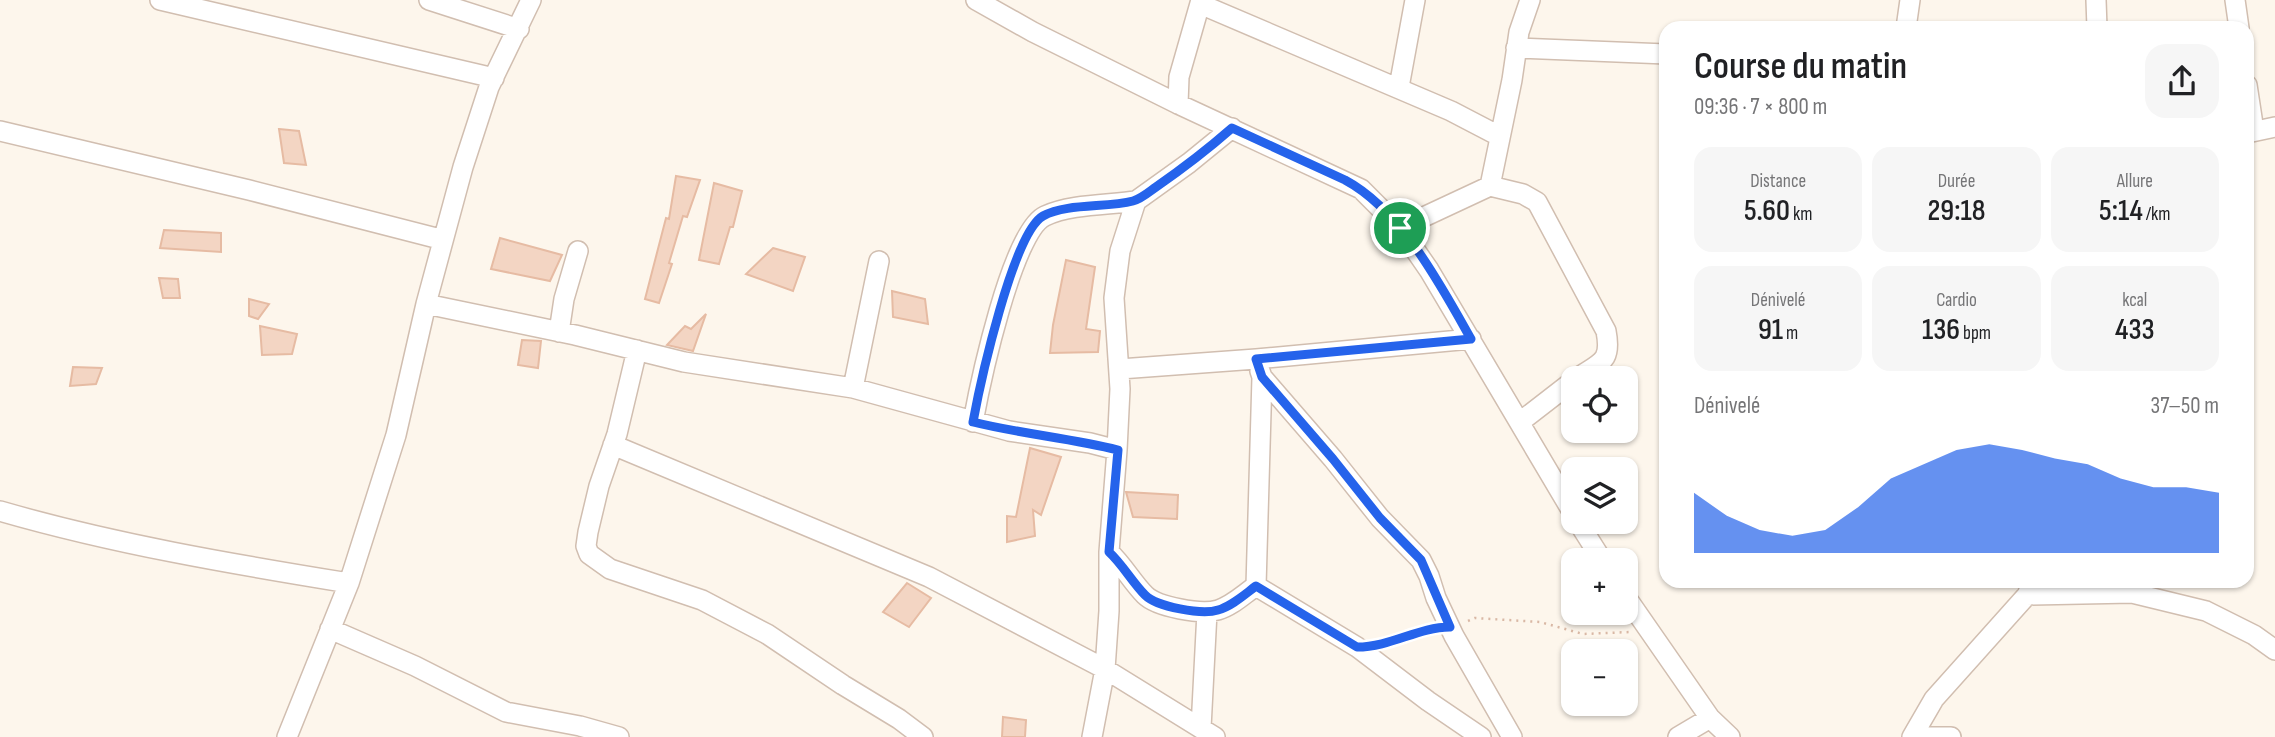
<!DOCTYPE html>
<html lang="fr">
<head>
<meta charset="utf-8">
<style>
	:root { --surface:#fff; --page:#f6f6f6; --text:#202124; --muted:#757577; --accent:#2563eb }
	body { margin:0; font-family:"Sofia Sans Condensed",sans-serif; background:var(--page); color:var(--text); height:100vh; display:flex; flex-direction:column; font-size:26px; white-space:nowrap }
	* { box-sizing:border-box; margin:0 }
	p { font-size:23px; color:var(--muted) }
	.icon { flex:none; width:38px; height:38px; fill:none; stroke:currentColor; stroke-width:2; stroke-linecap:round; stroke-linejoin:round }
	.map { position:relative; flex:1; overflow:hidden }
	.panel { position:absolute; left:1659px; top:21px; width:595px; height:567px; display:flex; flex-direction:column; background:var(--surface); border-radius:21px; box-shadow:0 2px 5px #0004 }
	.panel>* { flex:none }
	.fabs { position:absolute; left:1561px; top:366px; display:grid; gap:14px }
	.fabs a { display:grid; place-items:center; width:77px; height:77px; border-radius:14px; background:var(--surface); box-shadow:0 2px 5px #0004; font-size:35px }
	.pin { position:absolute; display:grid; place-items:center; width:60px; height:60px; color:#fff; margin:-30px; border:4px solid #fff; border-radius:50%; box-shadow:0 2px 7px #0007 }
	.round { display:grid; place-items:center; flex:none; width:74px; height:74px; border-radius:21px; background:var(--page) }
	.overview { display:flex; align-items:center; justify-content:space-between; height:119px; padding:0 35px }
	h1 { font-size:38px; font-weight:600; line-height:52px }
	.figures { display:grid; grid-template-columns:repeat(3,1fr); gap:10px; height:119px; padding:7px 35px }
	.figures div { display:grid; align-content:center; border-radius:18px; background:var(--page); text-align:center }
	.figures b { font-size:30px; font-weight:600 }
	.figures small { font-size:19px; font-weight:400 }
	.figures p { font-size:19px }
	.chart { height:196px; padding:14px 35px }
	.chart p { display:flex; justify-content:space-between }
	.chart svg { width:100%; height:126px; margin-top:7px; fill:var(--accent); opacity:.7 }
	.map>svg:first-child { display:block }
</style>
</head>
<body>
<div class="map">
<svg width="2275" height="737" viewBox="0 0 2275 737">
	<rect width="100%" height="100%" fill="#fdf6ec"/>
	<!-- building -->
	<path fill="#f3d5c3" stroke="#e6bba3" stroke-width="2" d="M279 129 299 131 306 165 284 163Z
		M676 176 700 180 687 217 683 216 669 263 672 264 659 303 645 299 666 218 669 219Z
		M714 183 742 191 733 227H730L719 264 699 260Z
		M164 230 221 233V252L160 248Z
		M500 238 562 255 550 281 491 269Z
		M773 248 805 257 793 291 746 274Z
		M1066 260 1095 267 1086 329 1100 331 1098 352 1050 353 1053 325Z
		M159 278 178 279 180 298H163Z
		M892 291 925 299 928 324 893 317Z
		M249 299 269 304 258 319 249 316Z
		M706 314 693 351 667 345 685 326 691 329Z
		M260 326 297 334 292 354 262 355Z
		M522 340 541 341 538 368 518 365Z
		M73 367 102 368 96 384 70 386Z
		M1030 448 1061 457 1041 515 1033 510 1035 536 1007 542V516L1016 517Z
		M1126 492 1178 495 1177 519 1133 517Z
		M907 583 931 598 909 627 883 612Z
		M1003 717 1026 720 1025 737H1002Z"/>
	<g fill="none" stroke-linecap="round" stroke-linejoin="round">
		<defs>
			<path id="minor" d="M160 0 494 78
				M429 0 519 29
				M976 0 1033 32 1178 104 1361 189 1400 228 1429 270 1573 513
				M2096 0 2097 28
				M2235 0 2239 28
				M1200 4 1451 111 1499 136
				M1906 28 1910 0
				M1516 48 1666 54
				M2247 85 2254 131
				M1399 87 1415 0
				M1178 104 1179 77 1201 0
				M0 131 249 190 436 238
				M2247 133 2275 127
				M1490 186 1512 80 1519 32 1530 0
				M1400 228 1490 186 1523 194 1537 202 1606 331C1612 362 1601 362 1577 378
				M426 304 575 335 684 362 853 388 1009 431 1090 443 1117 450
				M559 332 564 299 578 251
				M637 350 617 434 599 486 588 532 586 546 589 554 610 569 702 600 767 634 843 685 899 719 923 737
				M1120 369 1256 359 1471 339
				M1262 377 1333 459 1380 518 1421 560 1429 576 1436 598 1454 636 1512 737
				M853 388 879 261
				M973 422C980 384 1012 231 1045 216 1070 204 1109 205 1136 201
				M1520 422 1573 381
				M613 445 929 577 1105 669 1215 737
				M0 511C114 544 232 564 349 583
				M1578 522 1602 560
				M1109 552C1123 565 1132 582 1145 595 1157 607 1201 615 1218 610 1232 606 1244 594 1256 586
				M1256 586 1357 647 1428 701 1481 737
				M1256 586 1262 377 1260 371
				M2027 595 2132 593 2206 611 2254 635 2275 650
				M1626 597 1710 718 1730 737
				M330 629 415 666 506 712 580 726 619 737
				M1201 728 1207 612
				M287 737 349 583 396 435 426 304 463 167 489 87 531 0
				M1092 737 1105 669 1109 611V552L1117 450 1120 389 1114 298 1120 251 1136 201 1189 163 1232 128
				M1678 737 1710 718
				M1912 737 1934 699 2027 595 2033 581
				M1927 737H1951"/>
		</defs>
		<!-- minor casing -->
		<use href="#minor" stroke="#d1beb0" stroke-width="22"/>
		<!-- path -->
		<path stroke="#d9b8a5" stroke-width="2.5" stroke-dasharray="2 5" stroke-linecap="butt" d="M1468 621 1475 618 1540 622 1583 634 1630 632
			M1384 644 1431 628"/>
		<!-- minor -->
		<use href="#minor" stroke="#fff" stroke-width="19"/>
	</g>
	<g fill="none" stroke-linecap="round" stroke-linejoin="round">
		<defs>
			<path id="route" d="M1232 128 1345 180C1401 210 1440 284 1471 339L1256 359 1262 377 1333 459 1380 518 1421 560 1450 627C1418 627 1391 647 1357 647L1256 586C1245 594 1232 606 1218 610 1202 615 1157 607 1145 595 1132 582 1123 565 1109 552L1118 450C1070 438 1021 434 973 422 980 384 1013 233 1043 216 1067 203 1106 208 1133 201 1141 199 1149 192 1156 187 1182 169 1208 149 1232 128Z"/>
		</defs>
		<!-- route casing -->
		<use href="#route" stroke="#fff" stroke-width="14"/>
		<!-- route -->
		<use href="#route" stroke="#2563eb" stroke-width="9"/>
	</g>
</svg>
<div class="fabs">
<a><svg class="icon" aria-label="locate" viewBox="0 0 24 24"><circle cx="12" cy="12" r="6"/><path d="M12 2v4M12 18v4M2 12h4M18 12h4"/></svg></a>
<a><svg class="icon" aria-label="layers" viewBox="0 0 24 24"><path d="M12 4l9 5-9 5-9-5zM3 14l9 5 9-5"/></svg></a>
<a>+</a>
<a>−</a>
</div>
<div class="pin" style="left:1400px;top:228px;background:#1e9e55"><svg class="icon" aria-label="arrive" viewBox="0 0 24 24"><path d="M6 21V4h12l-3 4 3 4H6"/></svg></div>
<section class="panel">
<div class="overview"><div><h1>Course du matin</h1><p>09:36 · 7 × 800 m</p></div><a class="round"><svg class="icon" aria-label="share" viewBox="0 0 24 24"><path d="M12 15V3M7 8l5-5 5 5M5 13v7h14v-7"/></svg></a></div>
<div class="figures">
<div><p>Distance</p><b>5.60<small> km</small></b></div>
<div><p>Durée</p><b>29:18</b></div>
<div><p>Allure</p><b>5:14<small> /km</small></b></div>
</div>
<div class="figures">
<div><p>Dénivelé</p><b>91<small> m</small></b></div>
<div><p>Cardio</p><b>136<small> bpm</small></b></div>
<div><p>kcal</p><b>433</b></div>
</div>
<div class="chart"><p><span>Dénivelé</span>37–50 m</p>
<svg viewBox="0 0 160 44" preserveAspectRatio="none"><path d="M0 44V23L10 31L20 36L30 38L40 36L50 28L60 18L70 13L80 8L90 6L100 8L110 11L120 13L130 18L140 21L150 21L160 23V44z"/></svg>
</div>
</section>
</div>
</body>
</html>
